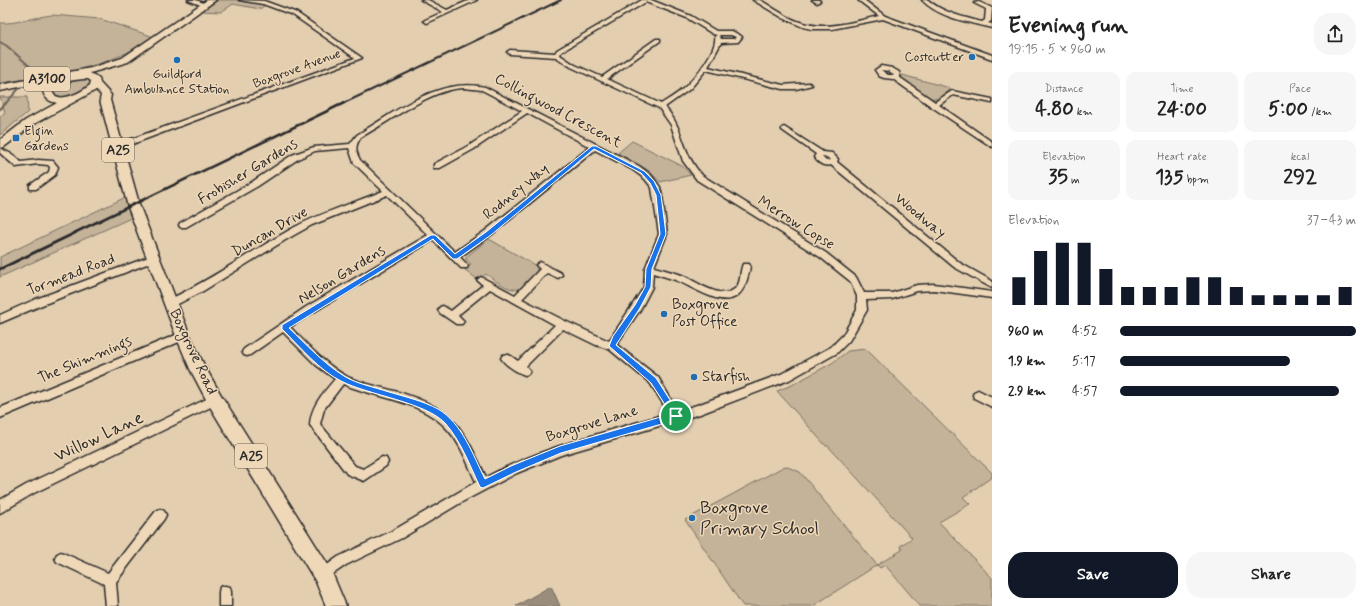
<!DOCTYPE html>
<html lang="en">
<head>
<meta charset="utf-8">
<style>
	:root { --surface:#fff; --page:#f6f6f6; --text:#222; --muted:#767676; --accent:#111827 }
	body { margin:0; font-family:Mynerve,sans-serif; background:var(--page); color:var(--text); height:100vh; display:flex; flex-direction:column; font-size:15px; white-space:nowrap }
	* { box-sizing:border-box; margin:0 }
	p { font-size:13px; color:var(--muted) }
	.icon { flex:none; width:22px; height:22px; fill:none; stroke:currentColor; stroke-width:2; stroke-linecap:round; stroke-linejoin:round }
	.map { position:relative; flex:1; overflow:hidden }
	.drawer { display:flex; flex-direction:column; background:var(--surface); width:380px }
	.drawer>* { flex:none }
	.pin { position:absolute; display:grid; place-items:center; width:34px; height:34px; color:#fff; margin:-17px; border:2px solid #fff; border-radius:50%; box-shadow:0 1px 4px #0007 }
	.round { display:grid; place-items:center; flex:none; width:42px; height:42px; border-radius:16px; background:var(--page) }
	.headline { display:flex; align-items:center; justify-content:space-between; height:68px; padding:0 16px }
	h1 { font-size:22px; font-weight:800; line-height:30px }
	.stats { display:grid; grid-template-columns:repeat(3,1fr); gap:6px; height:68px; padding:4px 16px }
	.stats div { display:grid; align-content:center; border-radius:10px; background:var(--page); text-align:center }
	.stats b { font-size:20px; font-weight:800 }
	.stats small { font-size:11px; font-weight:400 }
	.stats p { font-size:11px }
	.chart { height:112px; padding:8px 16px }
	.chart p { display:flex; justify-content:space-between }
	.chart svg { width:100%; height:72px; margin-top:4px; stroke:var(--accent); stroke-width:6 }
	.button { display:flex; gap:8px; margin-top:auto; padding:8px 16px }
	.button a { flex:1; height:46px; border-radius:16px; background:var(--accent); color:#fff; font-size:16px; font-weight:800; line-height:46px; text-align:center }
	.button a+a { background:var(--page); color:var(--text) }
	ul { padding:0 16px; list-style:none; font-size:13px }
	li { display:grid; grid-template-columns:64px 48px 1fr; align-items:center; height:30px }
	li i { height:10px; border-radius:5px; background:var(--accent) }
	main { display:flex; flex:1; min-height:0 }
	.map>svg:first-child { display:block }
</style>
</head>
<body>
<main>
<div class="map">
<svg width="992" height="606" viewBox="0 0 992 606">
	<rect width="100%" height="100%" fill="#e3ceb0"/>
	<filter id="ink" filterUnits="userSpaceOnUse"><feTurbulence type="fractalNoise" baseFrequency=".025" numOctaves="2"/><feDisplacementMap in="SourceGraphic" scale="8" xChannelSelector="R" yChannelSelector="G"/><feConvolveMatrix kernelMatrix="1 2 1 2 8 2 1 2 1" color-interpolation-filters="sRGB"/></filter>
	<g filter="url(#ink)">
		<!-- green -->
		<path fill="#c4b399" stroke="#786f62" d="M218 0H237L265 5 260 9 233 4 221 12 202 11Z
			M52 15 100 19 154 37C108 69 54 75 0 83V23C17 24 34 17 52 15Z
			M902 75 950 88 949 91 936 99 930 98 901 79Z
			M86 78 92 82C87 93 61 103 52 92L60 83Z
			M0 97H27L28 112 0 135V117L5 112Z
			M632 141 682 166 691 175 660 182 648 170 618 153Z
			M128 196 133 217 0 277V257Z
			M489 239 538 267 536 269 539 271C534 276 529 283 523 287 512 295 495 280 486 274L478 280 464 269 471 264 466 260V257Z
			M866 349 992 473V477L963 497 970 504 939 522 992 578V606H920L885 565 880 568 877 565 813 606H743L685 520 785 466 800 472 877 565 902 550 900 546 912 538 828 446H826L777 391 792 385 832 363 848 351Z"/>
		<!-- water -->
		<path fill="#9a8d7b" stroke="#6e665b" d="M551 586 560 606H516Z"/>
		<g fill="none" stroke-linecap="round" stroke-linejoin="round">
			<!-- stream-far1 -->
			<path stroke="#6e665b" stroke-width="2" d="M0 42 7 46 35 71 5 104"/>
			<!-- stream -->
			<path stroke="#6e665b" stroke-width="2.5" d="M0 109 6 103"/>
			<defs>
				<path id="street" d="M188 0H196L208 5 203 6Z
					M239 0 264 1 297 13 362 58 119 149H115V145L355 58 293 15 263 4Z
					M421 0H428L447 10 470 0H477L427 23 424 21 425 20 443 12Z
					M642 0H651L691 16 716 31H732L741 36 742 37 738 42 721 43 708 67 783 85 809 83 812 85 796 89H783L706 70 690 89 665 107C685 129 681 154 703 176L826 253 856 277 864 293H892L917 285 934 284 992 292V298L934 290 917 291 892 299 866 300 867 310 849 341 837 353 789 380 700 414 561 455 517 473 462 502 402 538 346 565 323 581 319 579 317 575 319 571 338 557 394 530 476 482C468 465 462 446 449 431 423 400 378 399 343 384L324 409 320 424 355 466 363 469 382 457 386 458 388 462 386 466 364 481 347 474 310 425C311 406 323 393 335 379L316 365 283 332 250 355 247 356 244 355 242 352 244 349 306 307 428 235 387 195 312 225 287 239 203 291 174 306H168L166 303 168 300C211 280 250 252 293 228 321 213 353 203 383 191L354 163 349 148 315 151 298 159 258 186 186 227H180L179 225 180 223 252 182 292 155 314 147 350 144 357 135C396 112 437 77 485 87L639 166 651 175 660 187 662 195 667 234 654 267C664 270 674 272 684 276 697 282 726 304 738 285 741 279 740 270 743 264H749L750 266C742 319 712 297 680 282 671 278 662 276 653 273L652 287 640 310 619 341 617 345 658 377 678 411 700 404 781 374 831 347 843 335 857 310V296L850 281 820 257 697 180 683 161 671 125 659 108 571 67 556 57 510 54 507 52 510 50 555 53 557 50ZM646 2 687 18 713 34 717 35 715 36C718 49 696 77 686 86 679 93 669 99 661 104L607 79 660 41V39H656L602 77 575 65 560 55 561 52ZM719 35H731L736 37 734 39H721ZM464 88 482 90 522 111 470 145 434 164V168H440L474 149 527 113 590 147 485 231 455 252 360 160C355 151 355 145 361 137 391 121 430 89 464 88ZM595 150 633 170 645 179 652 188 659 234 645 269 644 287 609 341 565 321 522 299 547 273 558 278 562 275 561 273 540 262 536 265 540 269 515 295 481 277 477 280 483 285 451 311 443 306 440 307 438 310 440 313 456 324H462L464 321 458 315 490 289 555 325 518 361C513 358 509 353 503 355L501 358C505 365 518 373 525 375L528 374 530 371 526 366 563 329 596 345 609 349 650 383 669 413C606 432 543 447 486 477 462 427 455 409 398 392 381 387 364 384 348 377 326 366 308 345 290 327L312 313 433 240 461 268H467L468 266 460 257 491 235Z
					M753 0H760C772 7 784 16 797 21 824 32 852 22 879 16L858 0H864L885 16 992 55V59L883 19 832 29H812L803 27 783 18Z
					M812 0H819L820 1 817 3Z
					M922 0H928C943 13 963 17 982 22L985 20 986 9 974 3 979 2 992 8 991 21 988 23 992 24V28C969 22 939 18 922 0Z
					M881 66 892 68 899 72 900 76 899 77 935 102 952 91 992 99V103L953 95 939 105 992 142V147L932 107 893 79 884 78 879 76 875 70ZM881 70 889 71 894 75H888Z
					M784 127 823 152 832 153 838 159 837 162 960 263 992 281V288L954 267 831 165C824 167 818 163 814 157L816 154 782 130V128ZM823 156 827 157 830 160 826 161 822 157Z
					M0 148 15 156 21 162 38 160 53 161 58 167 55 175 36 189H30V185L49 172 50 167 48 165 38 164 16 167 0 153Z
					M154 255 157 256 158 258 157 260 42 305 0 323V315L36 299Z
					M183 332 186 333 188 336 186 339 0 418V408Z
					M978 390 992 397V407L974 398 973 395 974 392Z
					M215 395 219 397 220 400 219 403 34 493 0 513V500L26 485Z
					M160 509 164 511 166 515 164 519 116 582 118 606H106L104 584 57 562 55 558 57 554 61 552 108 573 156 511Z
					M225 586 230 587 231 592V606H219V592L220 587Z"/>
				<path id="primary" d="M207 0H216L128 62 90 73 99 78 100 83 111 95 110 100 140 207 190 336 204 365 221 395 330 568 346 606H326L316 582 209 405 190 369 176 336 128 207 100 100 101 95 96 90 34 124 4 147 0 148V140L26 120 57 103C49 101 45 99 43 91L46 85 54 80 0 91V85L91 68 122 58ZM83 79H88L91 81 90 85C82 92 63 102 54 95L52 91C58 82 73 80 83 79Z"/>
			</defs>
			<!-- street casing -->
			<use href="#street" stroke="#2b2b2b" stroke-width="3"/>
			<!-- primary casing -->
			<use href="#primary" stroke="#2b2b2b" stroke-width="3"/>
			<!-- street -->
			<use href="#street" fill="#efd8b8" fill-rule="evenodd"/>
			<!-- primary -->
			<use href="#primary" fill="#efd8b8" fill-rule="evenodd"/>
			<!-- rail-far2 -->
			<path stroke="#2b2b2b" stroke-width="2" d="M342 104 561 0"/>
			<!-- rail-far1 -->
			<path stroke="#2b2b2b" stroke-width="2.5" d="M72 234 344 103"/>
			<!-- rail -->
			<path stroke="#2b2b2b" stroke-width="3" d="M0 269 75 233"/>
		</g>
	</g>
	<!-- route -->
	<path fill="#1a73e8" stroke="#fff" fill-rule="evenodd" d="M592 146H596L644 171 654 181 661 195 666 234 652 269 651 287 640 308 616 345 656 378 679 414V419L561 453 516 472 483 488 480 487C470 466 461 441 445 423 425 402 368 395 341 381 320 371 299 346 282 329V325L431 235H435L455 254 486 232ZM594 149 641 173 650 183 656 195 660 234 646 269 645 287 635 305 613 336 609 346 651 383 671 414 560 446 511 466 485 479C473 455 462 423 438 409 423 401 406 397 389 392 374 387 357 384 344 376 323 363 306 344 289 328L433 239 453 259H457L491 235Z"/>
	<!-- markers -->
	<g fill="#1f6fb2" stroke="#efd8b8" stroke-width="1.5">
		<circle cx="972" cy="57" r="4"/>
		<circle cx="177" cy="60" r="4"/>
		<rect x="12" y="134" width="8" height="8" rx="2"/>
		<circle cx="664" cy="314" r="4"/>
		<circle cx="694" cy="377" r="4"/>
		<circle cx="692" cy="518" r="4"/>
	</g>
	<g text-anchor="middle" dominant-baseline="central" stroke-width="3" stroke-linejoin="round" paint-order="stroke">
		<!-- far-poi labels -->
		<g font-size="13" fill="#2b2b2b" stroke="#efd8b8" text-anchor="end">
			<text x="964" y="57">Costcutter</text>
			<text x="177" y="74" text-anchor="middle">Guildford<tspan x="177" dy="15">Ambulance Station</tspan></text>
			<text x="24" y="131" text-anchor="start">Elgin<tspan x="24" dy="15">Gardens</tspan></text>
		</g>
		<!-- far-street labels -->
		<g font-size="13" fill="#2b2b2b" stroke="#efd8b8">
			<text transform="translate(297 69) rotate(-20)">Boxgrove Avenue</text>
		</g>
		<!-- shield labels -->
		<g fill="#efd8b8" stroke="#665f55" stroke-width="1">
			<rect x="24" y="67" width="46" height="24" rx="3"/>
			<rect x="102" y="138" width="32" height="24" rx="3"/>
			<rect x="235" y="444" width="32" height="24" rx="3"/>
		</g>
		<g font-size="14" font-weight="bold" fill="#2b2b2b">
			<text x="47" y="79">A3100</text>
			<text x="118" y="150">A25</text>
			<text x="251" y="456">A25</text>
		</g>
		<!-- street labels -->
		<g font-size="15" fill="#2b2b2b" stroke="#efd8b8">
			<text transform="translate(558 111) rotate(28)">Collingwood Crescent</text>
			<text transform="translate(248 172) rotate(-31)">Frobisher Gardens</text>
			<text transform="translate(516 192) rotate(-39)">Rodney Way</text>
			<text transform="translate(920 216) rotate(40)">Woodway</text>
			<text transform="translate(796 223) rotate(32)">Merrow Copse</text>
			<text transform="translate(270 232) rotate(-30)">Duncan Drive</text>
			<text transform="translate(71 275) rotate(-21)">Tormead Road</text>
			<text transform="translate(342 275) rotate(-31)">Nelson Gardens</text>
			<text transform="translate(193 352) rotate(65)">Boxgrove Road</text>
			<text transform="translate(85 360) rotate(-23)">The Shimmings</text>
			<text transform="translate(592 424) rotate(-17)">Boxgrove Lane</text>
		</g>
		<!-- poi labels -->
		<g font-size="15" fill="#2b2b2b" stroke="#efd8b8" text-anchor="start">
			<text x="672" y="305">Boxgrove<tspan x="672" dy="17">Post Office</tspan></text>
			<text x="702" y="377">Starfish</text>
		</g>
		<!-- near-street labels -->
		<g font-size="18" fill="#2b2b2b" stroke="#efd8b8">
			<text transform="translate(99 437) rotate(-25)">Willow Lane</text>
		</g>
		<!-- near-poi labels -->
		<g font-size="18" fill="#2b2b2b" stroke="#efd8b8" text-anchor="start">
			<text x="700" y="508">Boxgrove<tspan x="700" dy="21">Primary School</tspan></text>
		</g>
	</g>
</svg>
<div class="pin" style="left:676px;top:416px;background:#1e9e55"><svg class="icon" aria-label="arrive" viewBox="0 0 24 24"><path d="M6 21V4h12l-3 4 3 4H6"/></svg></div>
</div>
<section class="drawer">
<div class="headline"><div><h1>Evening run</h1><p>19:15 · 5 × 960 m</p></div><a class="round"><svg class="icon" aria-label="share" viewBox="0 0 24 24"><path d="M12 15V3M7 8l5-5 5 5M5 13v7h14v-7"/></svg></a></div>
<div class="stats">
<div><p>Distance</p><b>4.80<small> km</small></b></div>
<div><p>Time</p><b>24:00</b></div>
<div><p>Pace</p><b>5:00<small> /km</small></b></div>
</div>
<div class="stats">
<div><p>Elevation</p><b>35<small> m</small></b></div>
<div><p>Heart rate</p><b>135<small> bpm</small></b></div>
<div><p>kcal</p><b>292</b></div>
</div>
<div class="chart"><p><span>Elevation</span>37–43 m</p>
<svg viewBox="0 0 160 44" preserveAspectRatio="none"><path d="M5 44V27M15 44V11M25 44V6M35 44V6M45 44V22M55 44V33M65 44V33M75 44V33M85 44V27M95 44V27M105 44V33M115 44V38M125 44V38M135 44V38M145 44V38M155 44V33"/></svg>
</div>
<ul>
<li><b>960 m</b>4:52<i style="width:100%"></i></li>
<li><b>1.9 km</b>5:17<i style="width:72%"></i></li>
<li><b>2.9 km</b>4:57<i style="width:93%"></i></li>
</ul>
<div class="button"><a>Save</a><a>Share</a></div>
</section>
</main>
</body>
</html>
